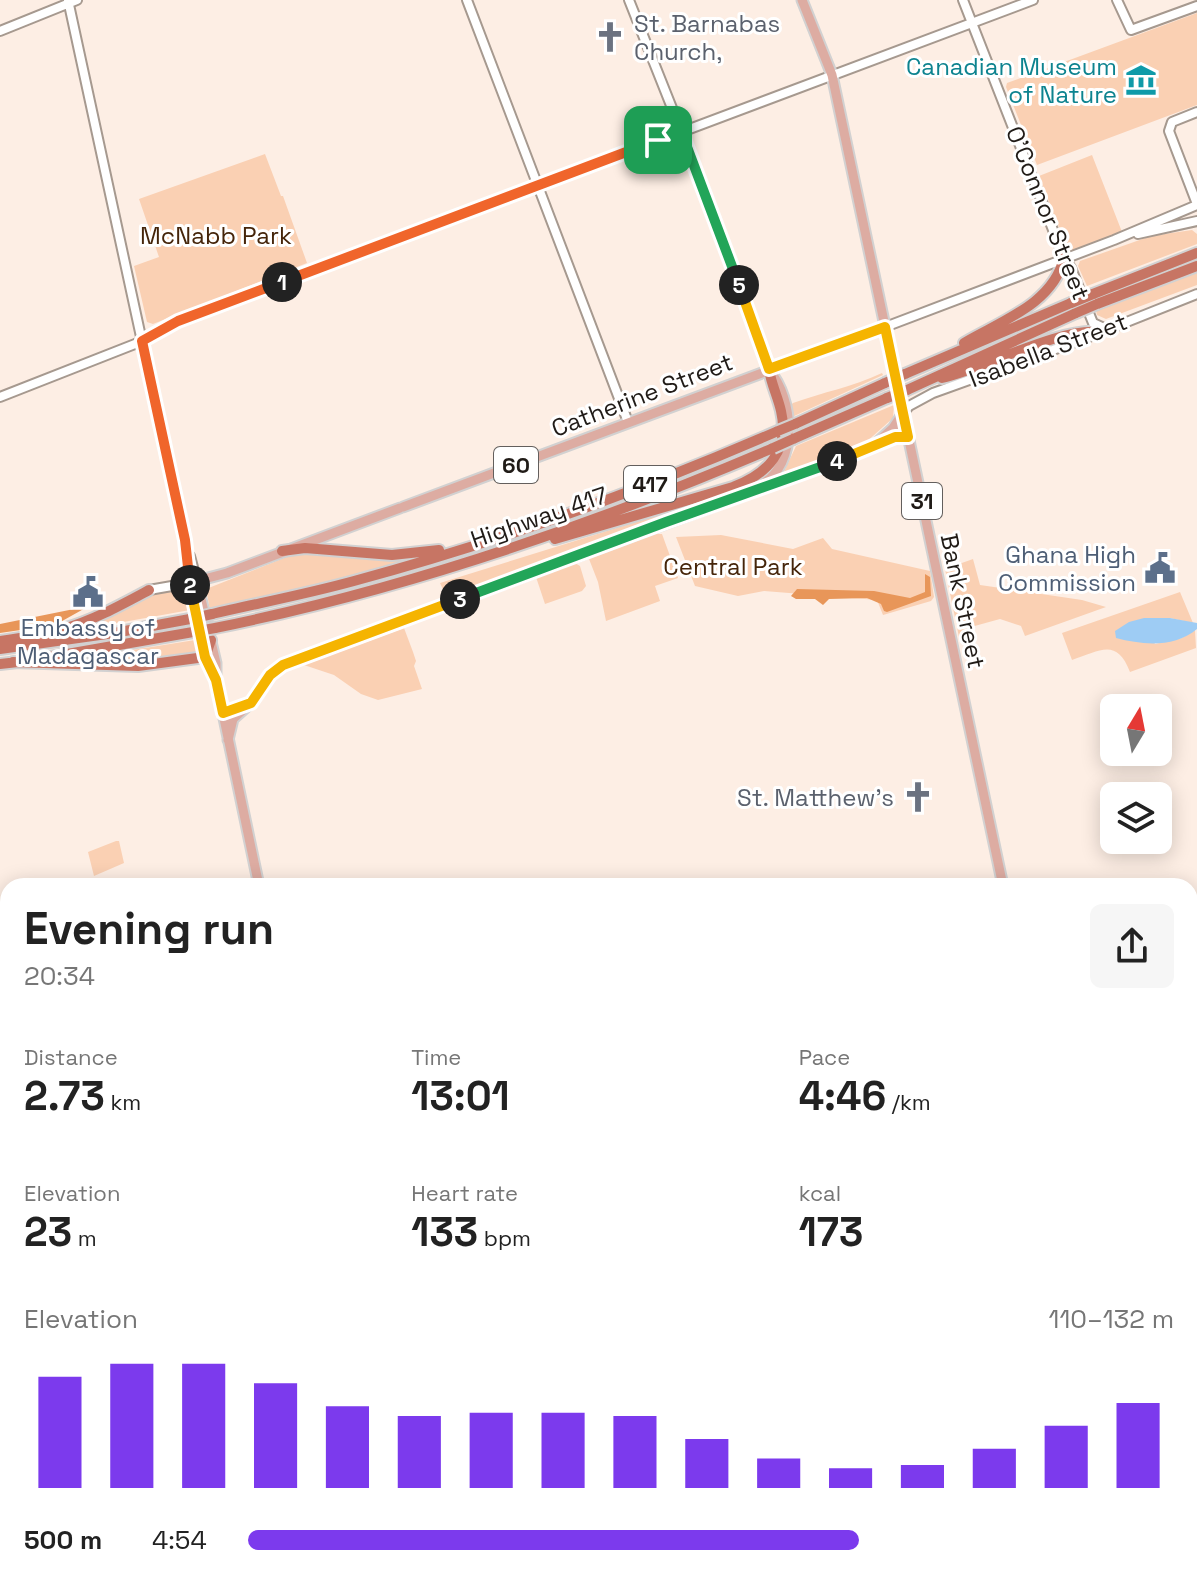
<!DOCTYPE html>
<html lang="en">
<head>
<meta charset="utf-8">
<style>
	:root { --surface:#fff; --page:#f6f6f6; --text:#222; --muted:#767676; --accent:#7c3aed }
	body { margin:0; font-family:"Space Grotesk",sans-serif; background:var(--page); color:var(--text); height:100vh; display:flex; flex-direction:column; font-size:30px; white-space:nowrap }
	* { box-sizing:border-box; margin:0 }
	p { font-size:26px; color:var(--muted) }
	.icon { flex:none; width:44px; height:44px; fill:none; stroke:currentColor; stroke-width:2; stroke-linecap:round; stroke-linejoin:round }
	.map { position:relative; flex:1; overflow:hidden }
	.panel { position:absolute; left:0px; top:878px; width:1198px; height:708px; display:flex; flex-direction:column; background:var(--surface); border-radius:24px 24px 0 0; box-shadow:0 4px 20px #0003 }
	.panel>* { flex:none }
	.needle { width:52px; rotate:10deg }
	.tools { position:absolute; left:1100px; top:694px; display:grid; gap:16px }
	.tools a { display:grid; place-items:center; width:72px; height:72px; border-radius:12px; background:var(--surface); box-shadow:0 4px 20px #0003; font-size:40px }
	.pin { position:absolute; display:grid; place-items:center; width:68px; height:68px; color:#fff; margin:-34px; border-radius:16px; box-shadow:0 4px 12px #0006 }
	.km { position:absolute; width:40px; height:40px; margin:-20px; border-radius:50%; background:#222; color:#fff; font-size:22px; line-height:40px; text-align:center }
	.round { display:grid; place-items:center; flex:none; width:84px; height:84px; border-radius:12px; background:var(--page) }
	.overview { display:flex; align-items:center; justify-content:space-between; height:136px; padding:0 24px }
	h1 { font-size:44px; font-weight:600; line-height:60px }
	.stats { display:grid; grid-template-columns:repeat(3,1fr); gap:12px; height:136px; padding:8px 24px }
	.stats div { display:grid; align-content:center }
	.stats b { font-size:40px; font-weight:600 }
	.stats small { font-size:22px; font-weight:400 }
	.stats p { font-size:22px }
	.chart { height:224px; padding:16px 24px }
	.chart p { display:flex; justify-content:space-between }
	.chart svg { width:100%; height:144px; margin-top:8px; stroke:var(--accent); stroke-width:6 }
	ul { padding:0 24px; list-style:none; font-size:26px }
	li { display:grid; grid-template-columns:128px 96px 1fr; align-items:center; height:60px }
	li i { height:20px; border-radius:10px; background:var(--accent) }
	.map>svg:first-child { display:block }
</style>
</head>
<body>
<div class="map">
<svg width="1197" height="1586" viewBox="0 0 1197 1586">
	<rect width="100%" height="100%" fill="#fdeee4"/>
	<!-- green -->
	<path fill="#fad0b3" d="M1197 13V105L1037 165 1006 87 1007 83Z
		M265 154 281 196H283L307 263 153 324 147 322 134 266 159 257 139 199Z
		M1092 155 1122 232 1069 253 1039 176Z
		M1192 230 1197 234V244L1087 286 1078 266 1080 261 1151 236Z
		M1197 272V285L1106 319 1097 315 1096 311Z
		M882 373 883 375 792 417 790 406 793 403C823 392 853 387 882 373Z
		M894 405 893 418 863 445 782 476 796 446Z
		M662 514 664 518 449 597 445 594 440 583Z
		M656 534H662L678 578 655 586 660 601 606 621 598 582 589 559Z
		M721 535 793 549 823 538 832 549 930 571 934 597 931 601 883 615 877 600 764 591 738 596 695 586 676 537Z
		M307 549 412 555 413 561 210 610 206 589Z
		M973 559 980 585 1082 600 1106 607 1025 636 1021 626 1000 619 971 627 973 634 959 637 945 569Z
		M575 563 580 566 586 586 582 591 545 604 536 577Z
		M182 590 190 610 68 632 150 595Z
		M1180 592 1193 623 1170 618H1144L1155 644 1182 638 1195 630 1196 648 1130 672C1117 638 1101 650 1072 660L1062 633Z
		M404 628 413 652 416 661 414 666 422 689 378 700 361 694 334 675 304 665Z
		M195 640 198 652C162 659 131 662 95 659V656Z
		M116 841H119L124 863 94 876 88 852Z
		M8 1105V1298L0 1291V1109Z
		M1197 1322V1484L1190 1470V1324Z"/>
	<!-- forest -->
	<path fill="#e89659" d="M925 574 930 577 931 596 887 612 884 611 881 604 867 598 829 599 823 605 815 599H796L791 596 797 589 874 591 910 598 925 592Z
		M89 606 55 625 0 633V624Z"/>
	<!-- water -->
	<path fill="#9eccf4" d="M1144 618H1170L1197 623V629C1174 648 1143 645 1116 638L1115 631 1129 622Z
		M0 1291 8 1298V1578H237L244 1586H0Z
		M1190 1549H1197V1585C1160 1583 1125 1586 1088 1578H1190Z"/>
	<g fill="none" stroke-linecap="round" stroke-linejoin="round">
		<defs>
			<path id="secondary" d="M68 0 185 540 189 583 149 590
				M467 0 628 422
				M629 0 705 191 769 369
				M963 0 1064 258 1071 268 1093 323 1106 329
				M1117 0 1131 30 1197 6
				M0 31 77 0
				M1197 112 1172 122 1169 131 1197 204
				M1138 234 1197 221
				M885 327 1114 240 1197 205
				M0 397 135 344 186 318 1033 0
				M903 413 909 406 933 393 1089 337 1197 294
				M190 556 197 582
				M1190 1010 1197 1007
				M0 1248 8 1252
				M1190 1532 1197 1533
				M256 1578 263 1586
				M1027 1578 1090 1586
				M821 1586 830 1578
				M845 1586 856 1578
				M934 1586 963 1578"/>
			<path id="primary" d="M802 0 832 75 1003 886
				M882 443 898 436 908 437
				M761 485C799 464 794 399 769 370
				M403 507 885 327
				M197 582 216 663V680L259 886
				M216 680 205 657 189 583 227 573 400 508
				M228 740 233 719 251 703 273 672 283 665 871 448 893 428 903 413
				M0 1090 8 1087
				M0 1102 8 1099
				M1148 1578 1150 1586
				M397 1586V1578
				M406 1586 407 1578"/>
			<path id="highway" d="M1093 294 1197 253
				M1097 304 1197 266
				M964 343C1001 321 1053 304 1064 258
				M905 374 1071 303
				M942 378C985 368 1059 328 1098 332
				M907 390 1076 313
				M795 424 885 383
				M793 439 887 398
				M555 539 733 487C768 474 790 450 781 411 778 397 771 384 769 369
				M282 551 305 548 392 555 439 550
				M212 614C259 603 307 594 354 581 499 542 640 491 778 431
				M215 628C408 589 593 525 773 448
				M0 641C21 638 42 635 63 629 94 620 121 605 149 590
				M0 649 114 633 190 619
				M50 657 193 632
				M13 662 138 666 205 657 211 640
				M0 664 18 662"/>
		</defs>
		<!-- secondary casing -->
		<use href="#secondary" stroke="#a6998f" stroke-width="12"/>
		<!-- primary casing -->
		<use href="#primary" stroke="#d2d1d1" stroke-width="13"/>
		<!-- highway casing -->
		<use href="#highway" stroke="#d2d1d1" stroke-width="14"/>
		<!-- secondary -->
		<use href="#secondary" stroke="#fff" stroke-width="8"/>
		<!-- primary -->
		<use href="#primary" stroke="#ddaca2" stroke-width="9"/>
		<!-- highway -->
		<use href="#highway" stroke="#c77564" stroke-width="10"/>
		<defs>
			<path id="highway-bridge" d="M1071 303 1093 294
				M1076 313 1097 304
				M885 383 905 374
				M887 398 907 390
				M778 431 795 424
				M773 448 793 439
				M190 619 212 614
				M193 632 215 628"/>
		</defs>
		<!-- highway-bridge casing -->
		<use href="#highway-bridge" stroke="#d2d1d1" stroke-width="14" stroke-linecap="butt"/>
		<!-- highway-bridge -->
		<use href="#highway-bridge" stroke="#c77564" stroke-width="10"/>
	</g>
	<g fill="none" stroke-linecap="round" stroke-linejoin="round">
		<defs>
			<path id="split-1" d="M282 282 658 140"/>
			<path id="split-2" d="M190 585 185 540 142 341 178 321 282 282"/>
			<path id="split-3" d="M190 585 205 657 216 680 223 713 251 703 270 675 283 665 460 599"/>
			<path id="split-4" d="M460 599 666 522 837 461"/>
			<path id="split-5" d="M739 285 769 369 885 327 908 437H895L837 461"/>
			<path id="split-6" d="M658 140 681 131 739 285"/>
		</defs>
		<!-- split-1 casing -->
		<use href="#split-1" stroke="#fff" stroke-width="16"/>
		<!-- split-2 casing -->
		<use href="#split-2" stroke="#fff" stroke-width="16"/>
		<!-- split-3 casing -->
		<use href="#split-3" stroke="#fff" stroke-width="16"/>
		<!-- split-4 casing -->
		<use href="#split-4" stroke="#fff" stroke-width="16"/>
		<!-- split-5 casing -->
		<use href="#split-5" stroke="#fff" stroke-width="16"/>
		<!-- split-6 casing -->
		<use href="#split-6" stroke="#fff" stroke-width="16"/>
		<!-- split-1 -->
		<use href="#split-1" stroke="#f0652b" stroke-width="10"/>
		<!-- split-2 -->
		<use href="#split-2" stroke="#f0652b" stroke-width="10"/>
		<!-- split-3 -->
		<use href="#split-3" stroke="#f5b400" stroke-width="10"/>
		<!-- split-4 -->
		<use href="#split-4" stroke="#22a559" stroke-width="10"/>
		<!-- split-5 -->
		<use href="#split-5" stroke="#f5b400" stroke-width="10"/>
		<!-- split-6 -->
		<use href="#split-6" stroke="#22a559" stroke-width="10"/>
	</g>
	<!-- icons -->
	<defs>
		<symbol id="church-bare" viewBox="-9 -9 18 18"><path d="M-1.2-6h2.4v3.5h3.3v2.4h-3.3V6h-2.4V-.1h-3.3v-2.4h3.3Z" fill="#6b7280" stroke="#fff" stroke-width="2.5" paint-order="stroke"/></symbol>
		<symbol id="museum-bare" viewBox="-9 -9 18 18"><path d="M0-6L6-3V-2H-6V-3ZM-5-1h2V3h-2ZM-1-1h2V3h-2ZM3-1h2V3H3ZM-6 4H6V6H-6Z" fill="#0f9aa8" stroke="#fff" stroke-width="2.5" paint-order="stroke"/></symbol>
		<symbol id="civic-bare" viewBox="-9 -9 18 18"><path d="M-.6-6.5H3V-4.5H.6V-3L4-1V1h2V6H-6V1h2V-1L-.6-3ZM-1.2 2.5V6h2.4V2.5Z" fill="#5c6f8a" stroke="#fff" stroke-width="2.5" paint-order="stroke"/></symbol>
	</defs>
	<g fill-rule="evenodd">
		<use href="#church-bare" x="588" y="15" width="44" height="44"/>
		<use href="#museum-bare" x="1119" y="58" width="44" height="44"/>
		<use href="#civic-bare" x="1138" y="546" width="44" height="44"/>
		<use href="#civic-bare" x="66" y="570" width="44" height="44"/>
		<use href="#church-bare" x="896" y="775" width="44" height="44"/>
	</g>
	<g text-anchor="middle" dominant-baseline="central" stroke-width="6" stroke-linejoin="round" paint-order="stroke">
		<!-- shield labels -->
		<g fill="#fff" stroke="#635f5d" stroke-width="2">
			<rect x="494" y="447" width="44" height="36" rx="6"/>
			<rect x="624" y="466" width="52" height="36" rx="6"/>
			<rect x="902" y="483" width="40" height="36" rx="6"/>
		</g>
		<g font-size="22" font-weight="bold" fill="#201b17">
			<text x="516" y="465">60</text>
			<text x="650" y="484">417</text>
			<text x="922" y="501">31</text>
		</g>
		<!-- worship labels -->
		<g font-size="24" fill="#5b616d" stroke="#fff" text-anchor="start">
			<text x="634" y="23">St. Barnabas<tspan x="634" dy="28">Church,</tspan></text>
			<text x="894" y="797" text-anchor="end">St. Matthew's</text>
		</g>
		<!-- culture labels -->
		<g font-size="24" fill="#0d838f" stroke="#fff" text-anchor="end">
			<text x="1117" y="66">Canadian Museum<tspan x="1117" dy="28">of Nature</tspan></text>
		</g>
		<!-- street labels -->
		<g font-size="24" fill="#201b17" stroke="#fff">
			<text transform="translate(1048 213) rotate(68)">O'Connor Street</text>
			<text transform="translate(1048 350) rotate(-21)">Isabella Street</text>
			<text transform="translate(642 395) rotate(-21)">Catherine Street</text>
			<text transform="translate(539 517) rotate(-19)">Highway 417</text>
			<text transform="translate(963 601) rotate(78)">Bank Street</text>
		</g>
		<!-- park labels -->
		<g font-size="24" fill="#45250a" stroke="#fff">
			<text x="216" y="235">McNabb Park</text>
			<text x="733" y="566">Central Park</text>
		</g>
		<!-- service labels -->
		<g font-size="24" fill="#4e5e75" stroke="#fff" text-anchor="end">
			<text x="1136" y="554">Ghana High<tspan x="1136" dy="28">Commission</tspan></text>
			<text x="88" y="627" text-anchor="middle">Embassy of<tspan x="88" dy="28">Madagascar</tspan></text>
		</g>
	</g>
</svg>
<div class="tools">
<a><svg class="needle" viewBox="-14 -14 28 28"><path d="M0-13l5 13h-10z" fill="#e53935"/><path d="M0 13l5-13h-10z" fill="#767676"/></svg></a>
<a><svg class="icon" aria-label="layers" viewBox="0 0 24 24"><path d="M12 4l9 5-9 5-9-5zM3 14l9 5 9-5"/></svg></a>
</div>
<div class="pin" style="left:658px;top:140px;background:#1e9e55"><svg class="icon" aria-label="arrive" viewBox="0 0 24 24"><path d="M6 21V4h12l-3 4 3 4H6"/></svg></div>
<b class="km" style="left:282px;top:282px">1</b>
<b class="km" style="left:190px;top:585px">2</b>
<b class="km" style="left:460px;top:599px">3</b>
<b class="km" style="left:837px;top:461px">4</b>
<b class="km" style="left:739px;top:285px">5</b>
<section class="panel">
<div class="overview"><div><h1>Evening run</h1><p>20:34</p></div><a class="round"><svg class="icon" aria-label="share" viewBox="0 0 24 24"><path d="M12 15V3M7 8l5-5 5 5M5 13v7h14v-7"/></svg></a></div>
<div class="stats">
<div><p>Distance</p><b>2.73<small> km</small></b></div>
<div><p>Time</p><b>13:01</b></div>
<div><p>Pace</p><b>4:46<small> /km</small></b></div>
</div>
<div class="stats">
<div><p>Elevation</p><b>23<small> m</small></b></div>
<div><p>Heart rate</p><b>133<small> bpm</small></b></div>
<div><p>kcal</p><b>173</b></div>
</div>
<div class="chart"><p><span>Elevation</span>110–132 m</p>
<svg viewBox="0 0 160 44" preserveAspectRatio="none"><path d="M5 44V10M15 44V6M25 44V6M35 44V12M45 44V19M55 44V22M65 44V21M75 44V21M85 44V22M95 44V29M105 44V35M115 44V38M125 44V37M135 44V32M145 44V25M155 44V18"/></svg>
</div>
<ul>
<li><b>500 m</b>4:54<i style="width:66%"></i></li>
</ul>
</section>
</div>
</body>
</html>
